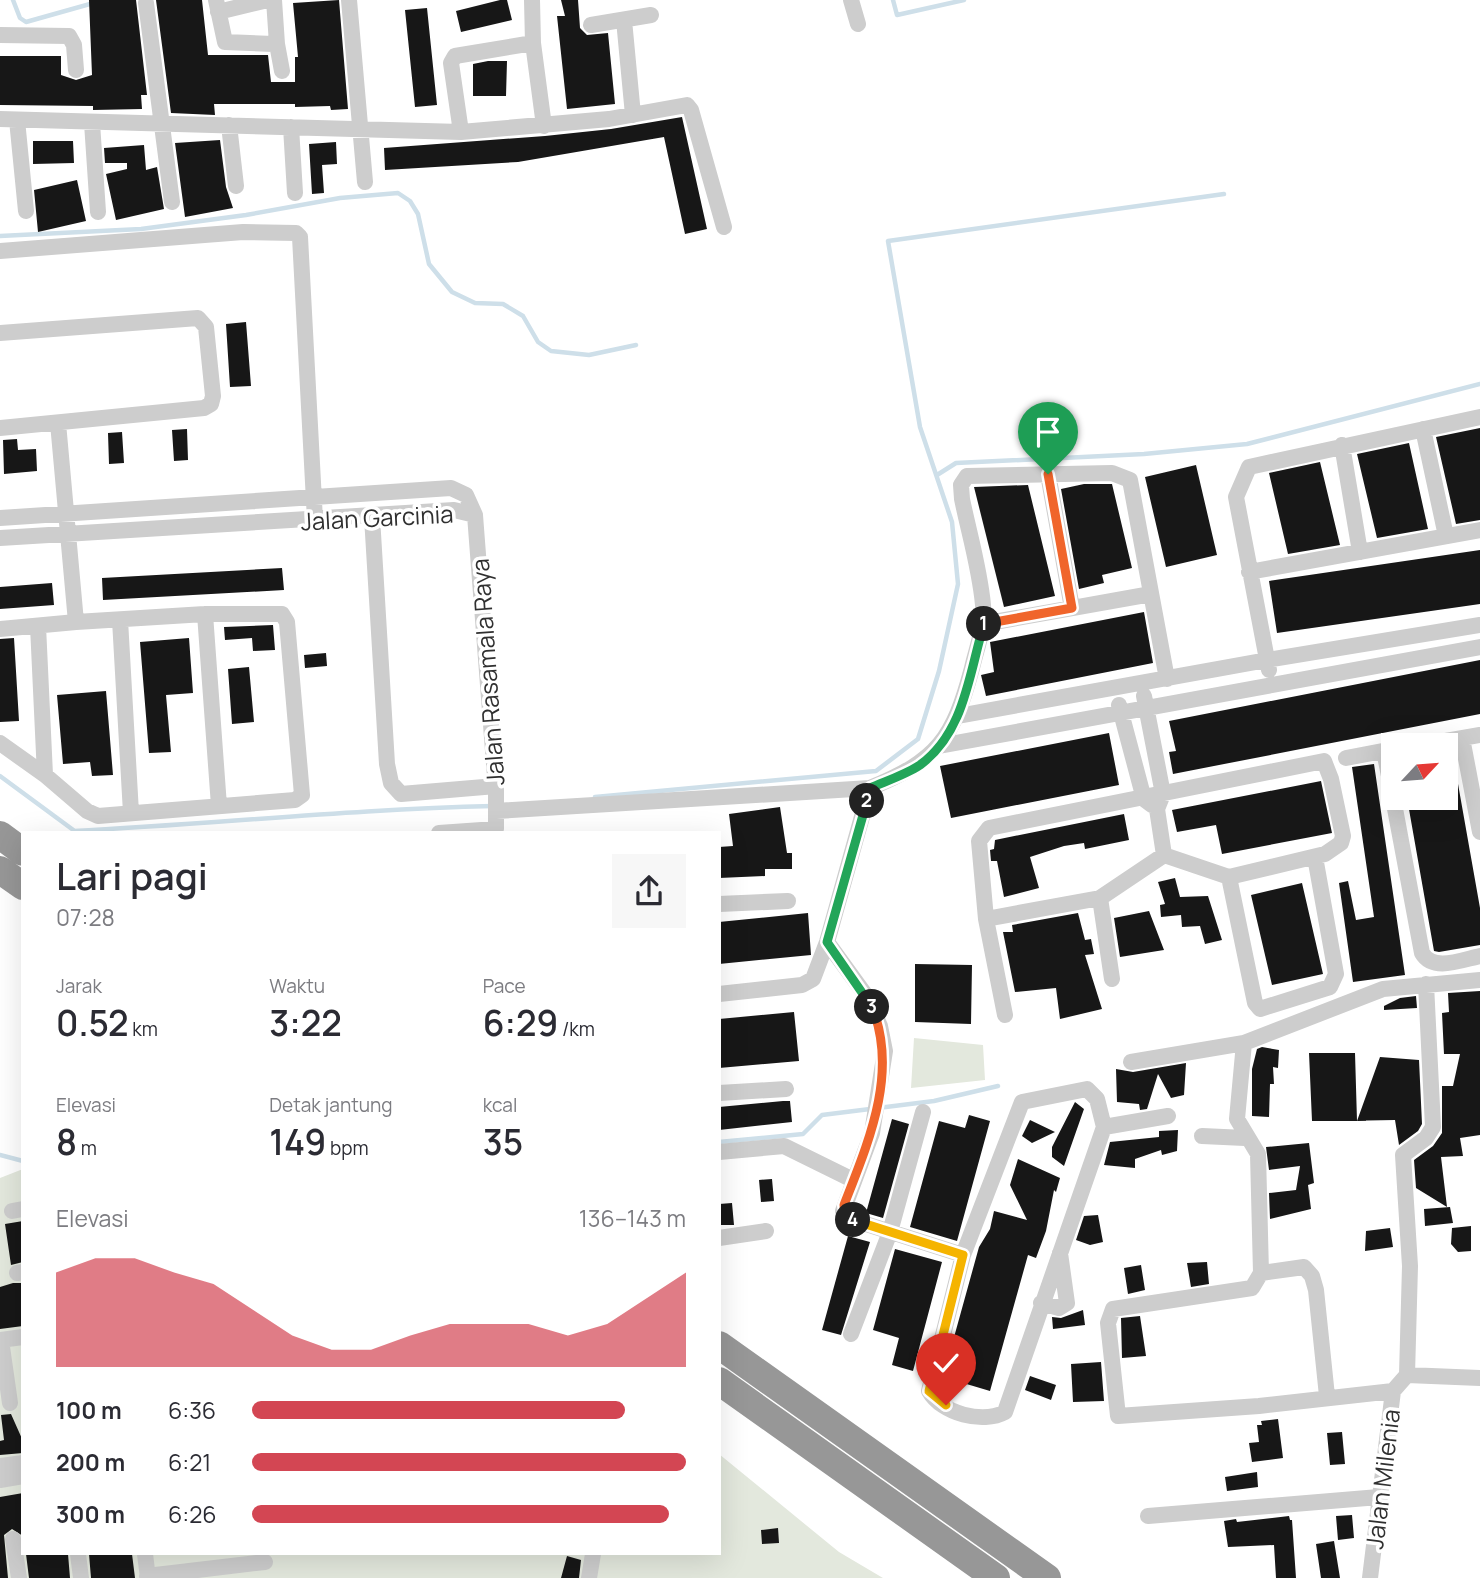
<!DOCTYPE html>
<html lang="id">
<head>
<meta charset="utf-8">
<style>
	:root { --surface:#fff; --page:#f7f7f7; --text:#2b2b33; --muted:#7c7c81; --accent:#d34653 }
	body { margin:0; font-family:Manrope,sans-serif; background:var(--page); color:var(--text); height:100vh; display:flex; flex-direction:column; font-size:26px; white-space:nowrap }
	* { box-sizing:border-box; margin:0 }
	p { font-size:23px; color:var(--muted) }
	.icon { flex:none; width:38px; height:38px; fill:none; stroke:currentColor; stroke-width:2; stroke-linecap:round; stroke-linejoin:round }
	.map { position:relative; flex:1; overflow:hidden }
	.side { position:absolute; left:21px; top:831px; width:700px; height:724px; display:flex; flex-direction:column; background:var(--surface); border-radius:0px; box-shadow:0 7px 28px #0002 }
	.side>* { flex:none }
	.needle { width:46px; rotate:64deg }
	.buttons { position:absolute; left:1381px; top:733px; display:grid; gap:14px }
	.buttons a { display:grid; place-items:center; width:77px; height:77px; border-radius:0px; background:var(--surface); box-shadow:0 7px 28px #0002; font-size:35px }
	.pin { position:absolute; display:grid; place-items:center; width:60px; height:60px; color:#fff; margin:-72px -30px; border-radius:50% 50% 50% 0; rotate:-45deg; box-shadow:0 0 7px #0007 }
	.pin .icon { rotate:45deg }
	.km { position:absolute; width:35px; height:35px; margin:-18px; border-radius:50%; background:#222; color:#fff; font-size:19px; line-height:35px; text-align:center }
	.round { display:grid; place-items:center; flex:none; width:74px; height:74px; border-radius:0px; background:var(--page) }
	.overview { display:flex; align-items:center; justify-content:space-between; height:119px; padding:0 35px }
	h1 { font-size:38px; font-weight:600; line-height:52px }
	.metrics { display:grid; grid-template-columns:repeat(3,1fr); gap:10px; height:119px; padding:7px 35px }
	.metrics div { display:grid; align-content:center }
	.metrics b { font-size:35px; font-weight:600 }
	.metrics small { font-size:19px; font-weight:400 }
	.metrics p { font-size:19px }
	.chart { height:196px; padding:14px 35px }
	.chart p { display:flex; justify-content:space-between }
	.chart svg { width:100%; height:126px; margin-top:7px; fill:var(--accent); opacity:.7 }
	ul { padding:0 35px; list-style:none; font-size:23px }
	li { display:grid; grid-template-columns:112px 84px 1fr; align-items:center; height:52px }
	li i { height:18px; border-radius:9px; background:var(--accent) }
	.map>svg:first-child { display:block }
</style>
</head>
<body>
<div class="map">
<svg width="1480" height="1578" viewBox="0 0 1480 1578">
	<rect width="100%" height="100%" fill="#fff"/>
	<!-- green -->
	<path fill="#e3e8dd" d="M914 1038 983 1045 985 1080 911 1088Z
		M23 1169V1554H719V1454L839 1552 883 1578H0V1178Z"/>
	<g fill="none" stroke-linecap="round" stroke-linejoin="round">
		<!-- stream -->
		<path stroke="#cedfe9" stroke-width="4.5" d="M13 0 20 18 26 22 104 0
			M893 0 897 15 964 0
			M0 236 141 229 246 215 340 198 398 193 410 201 418 214 429 264 452 292 475 303 503 304 523 316 538 342 551 351 589 355 636 345
			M937 475 956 463 1144 454 1247 444 1480 384
			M0 776 76 832
			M595 797 876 771 918 739 939 671 958 584 952 522 920 427 888 241 1224 194
			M74 831C214 824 353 809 493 806
			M719 1142 803 1134 822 1115 934 1101 998 1086
			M0 1155 23 1161"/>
	</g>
	<!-- building -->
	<path fill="#171717" d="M89 0H136L147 95H141L142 109 93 110V106L0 105V56H61V75L76 80 92 75Z
		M156 0H202L208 55H268L271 82H295V57H298L293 3 339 0 348 109 331 110 330 106 295 107V104H214L215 115 171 113Z
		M500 0H507L512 20 461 32 456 11Z
		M561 0H578L580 28 587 35 608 33 615 104 567 109 557 16H565Z
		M427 8 437 105 415 107 405 10Z
		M488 61H507L506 96H473V64Z
		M682 117 707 229 685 234 664 137 518 162 385 170 384 148 545 136 611 129Z
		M220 140 226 187 233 208 185 217 175 143Z
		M33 141H73L74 163 33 164Z
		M336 142 337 164 322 165 324 193 312 194 309 144Z
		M144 145 146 170 157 167 164 209 116 220 106 174 127 169V163H105L104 148Z
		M77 180 86 221 38 232 34 190Z
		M246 322 251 386 230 387 226 324Z
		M1480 428V520L1456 524 1436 437Z
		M187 429 188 460 174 461 172 430Z
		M122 432 124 463 109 464 108 433Z
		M17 439 18 450 36 449 37 471 4 474 3 440Z
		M1409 443 1428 529 1377 538 1357 454Z
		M1320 462 1340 545 1288 554 1269 473Z
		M1196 465 1217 555 1166 567 1145 477Z
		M1084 484H1112L1132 568 1102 575 1104 583 1079 589 1061 489Z
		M1028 485 1055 596 1004 607 974 487Z
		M1480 550V604L1277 633 1269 581Z
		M282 568 284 590 103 600 102 578Z
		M52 583 54 605 0 609V587Z
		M1144 612 1153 663 986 696 981 675 994 672 990 642Z
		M273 625 275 650 253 651 252 638 225 640 224 627Z
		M14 638 19 721 0 722V639Z
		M189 638 193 693 166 695 171 752 149 753 140 642Z
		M326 653 327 666 305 668 304 655Z
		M1480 660V714L1173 774 1169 752 1176 751 1169 721Z
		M249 667 254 722 232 724 228 669Z
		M106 691 113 775 92 776 90 762 63 764 57 695Z
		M1109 733 1119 785 951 818 940 766Z
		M1452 750 1480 908V945L1439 952 1434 951 1407 798H1446V752Z
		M1374 764 1405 975 1353 982 1339 883 1348 881 1356 920 1374 917 1352 767Z
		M1321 781 1332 833 1222 854 1216 825 1177 832 1172 810Z
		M780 807 787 853H792V869H765V876L719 878V847L733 846 729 814Z
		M1124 814 1129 840 1085 849 1084 843 1064 846 1030 857 1039 888 1004 897 997 861H991L990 850 994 849 995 840Z
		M1175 878 1180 897 1208 896 1222 940 1205 944 1200 926 1182 927 1181 915 1161 917 1160 905 1165 904 1158 882Z
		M1302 883 1323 974 1272 985 1251 895Z
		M1149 911 1164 950 1120 957 1114 918Z
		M808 913 811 955 719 964V922Z
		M1078 913 1085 940 1091 939 1094 954 1085 955 1102 1009 1060 1019 1056 988 1015 992 1003 932H1013L1012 925Z
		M915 964 972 965 971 1024 915 1022Z
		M1480 991V1135L1460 1138 1463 1156 1441 1157 1447 1207 1416 1188 1414 1160 1433 1146 1442 1133V1086H1453L1460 1054H1444L1442 1013 1449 1012 1448 993Z
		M1416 996 1417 1008 1384 1010V1006L1400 998Z
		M794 1012 799 1061 719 1068V1019Z
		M1262 1047 1279 1050 1278 1068 1273 1067 1274 1084H1270L1269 1117 1252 1116V1069L1257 1049Z
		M1309 1053H1355L1357 1121 1380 1057 1419 1060 1422 1124 1418 1131 1399 1145 1395 1120 1339 1121H1312Z
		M1186 1063 1184 1095 1171 1098 1158 1074 1147 1109 1140 1110 1139 1104 1117 1102 1116 1069 1133 1072Z
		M783 1101H790L792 1122 719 1130V1107Z
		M1075 1102 1084 1109 1064 1166 1052 1157V1147Z
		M969 1115 990 1121 957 1241 910 1227 939 1121 965 1128Z
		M892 1119 909 1124 883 1218 866 1213Z
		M1030 1120 1055 1132 1032 1143 1022 1136Z
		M1178 1130 1177 1151 1162 1155 1161 1150 1135 1159V1168L1104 1165 1110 1142 1159 1137V1131Z
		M1309 1143 1314 1183 1308 1185 1311 1209 1270 1219 1269 1193 1296 1190 1300 1166 1269 1170 1266 1147Z
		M1018 1159 1060 1178 1056 1192 1054 1190 1046 1231 1036 1258 1028 1255 990 1391 943 1377 979 1247 990 1229 994 1211 1027 1220 1010 1185Z
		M772 1179 774 1201 761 1202 759 1180Z
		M732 1203 734 1225H721L719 1204Z
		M1450 1207 1453 1223 1425 1226 1424 1209Z
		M1098 1215 1103 1242 1090 1245 1076 1240 1084 1216Z
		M23 1221V1262L11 1265 5 1224Z
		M1471 1226V1251L1458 1252 1451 1244 1452 1228Z
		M1390 1228 1393 1247 1365 1251 1366 1231Z
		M848 1236 870 1242 841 1335 822 1330Z
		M895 1249 942 1262 913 1371 892 1365 899 1338 873 1330Z
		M1207 1262 1209 1284 1191 1287 1187 1263Z
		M1141 1265 1145 1290 1128 1294 1124 1268Z
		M13 1283H23V1326L0 1329V1287Z
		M1083 1310 1085 1325 1053 1329 1052 1317 1061 1318Z
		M1140 1316 1146 1356 1122 1358 1121 1318Z
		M1101 1362 1104 1401 1073 1402 1071 1364Z
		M1030 1376 1056 1385 1051 1400 1025 1390Z
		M11 1414 23 1441V1453L0 1455V1441L4 1440 1 1415Z
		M1278 1419 1283 1458 1252 1462 1249 1443 1259 1442 1257 1425H1262L1261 1421Z
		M1342 1432 1345 1464 1330 1465 1327 1433Z
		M1257 1472 1258 1487 1227 1491 1225 1477Z
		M23 1493V1536L12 1529 4 1535 8 1578H0V1497Z
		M1352 1515 1354 1538 1338 1540 1336 1516Z
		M1289 1516 1290 1520H1292L1296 1578H1276L1274 1545 1228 1547 1224 1521 1236 1519 1237 1522Z
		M778 1528 779 1543 762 1544 761 1530Z
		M1334 1541 1340 1578H1321L1316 1544Z
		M26 1554H68L70 1578H29Z
		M89 1554H132L135 1578H91Z
		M567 1556 581 1560 579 1578H561Z"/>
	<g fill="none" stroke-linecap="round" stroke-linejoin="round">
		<!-- street -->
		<path stroke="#cdcdcd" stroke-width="16" d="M216 0 225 42 273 44H277L274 0
			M349 0 365 182
			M532 0 533 43 544 126
			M851 0 858 24
			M146 3 172 202
			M218 12 268 0
			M624 20 633 115
			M591 25 651 15
			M0 35 69 36 74 45 76 70
			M277 44 282 71
			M0 119 461 132 609 119 687 105 691 110 724 227
			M17 120 26 211
			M92 123 98 212
			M229 125 236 186
			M291 127 295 193
			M461 132 451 63 455 56 533 43
			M0 251 243 232 296 233 300 237 315 520
			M0 333 198 318 206 327 213 396 211 404 204 408 0 428
			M1423 429 1446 536
			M1342 445 1360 552
			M1048 474 1072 608
			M372 517 387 764 391 783 401 794 496 786
			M0 518 451 488 466 495 475 515 496 790V829L439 833
			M0 538 454 510 475 515
			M1249 572 1480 530
			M205 614 219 806
			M120 620 131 813
			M983 624 1151 594
			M38 626 45 775
			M0 629 76 622
			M1269 670 1236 497 1249 467 1480 417
			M1144 696 1163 794 1157 809 1164 855
			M1119 705 1144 799 1152 805
			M958 716 1267 660 1480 625
			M1462 738 1480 832
			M0 743 45 775 87 811 98 816 295 800 302 795 287 622 282 614H205L76 622 58 423
			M939 746 1480 647
			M1417 746 1480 735
			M1384 751 1393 796
			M1346 758 1393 749
			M1393 798 1422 953C1433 972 1461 960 1480 956
			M496 811 870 788C938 760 953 739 972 668 977 647 985 627 983 605 980 570 969 533 962 499L961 485 967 476 1112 473 1130 480 1167 679
			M1164 855 1100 898 986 919 979 841 989 828 1324 761 1331 779 1343 836 1341 843 1325 854 1229 877
			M1164 855 1229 877 1255 1003 1260 1009 1330 987 1336 974 1315 857
			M1100 898 1112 979
			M719 904 788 901
			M986 919 1005 1015
			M827 942 867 997 880 1026 885 1051 872 1133 843 1211 847 1218 963 1255 929 1391C942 1414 983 1424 1005 1412L1104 1127 1168 1116
			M719 994 802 985 813 979 827 942 870 788
			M1244 1043 1237 1119 1258 1154 1261 1273 1252 1288 1113 1309 1108 1323 1118 1416 1259 1406 1393 1391
			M1131 1062 1244 1043 1383 989 1480 980
			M719 1093 786 1089
			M1202 1136 1245 1138
			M719 1152 784 1146 853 1180
			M12 1211 23 1209
			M719 1238 766 1231
			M963 1255 1022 1102 1087 1089 1097 1099 1104 1127
			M17 1273 23 1272
			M1261 1273 1304 1267 1312 1276 1316 1290 1327 1396
			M1041 1303 1059 1308 1067 1303 1060 1253
			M851 1334 890 1232 923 1112
			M0 1340 23 1337
			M1 1340 10 1403
			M1407 1375 1410 1266 1403 1155 1426 1138 1433 1127 1426 984
			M0 1466 23 1463
			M0 1480 23 1476
			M1148 1516 1379 1497
			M13 1539 19 1578
			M78 1554 81 1578
			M145 1554 148 1578
			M147 1576 265 1562
			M589 1578 593 1554
			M1370 1578 1393 1391 1407 1375 1480 1378"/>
		<!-- highway -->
		<path stroke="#979797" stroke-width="28" d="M0 835 23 852
			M0 870 23 886
			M719 1345 1047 1578
			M719 1381 996 1578"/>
	</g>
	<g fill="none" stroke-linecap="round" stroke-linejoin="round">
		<defs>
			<path id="split-1" d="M984 624 1072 608 1048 474"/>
			<path id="split-2" d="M867 801 870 788C886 781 905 775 920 765 965 732 969 673 984 624"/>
			<path id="split-3" d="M867 801 827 942 872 1007"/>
			<path id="split-4" d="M853 1220 845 1215 844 1205C868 1143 899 1073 872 1007"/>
			<path id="split-5" d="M853 1220 963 1255 936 1363"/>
			<path id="split-6" d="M936 1363 929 1391 946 1405"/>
		</defs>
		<!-- split-1 casing -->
		<use href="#split-1" stroke="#fff" stroke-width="14"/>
		<!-- split-2 casing -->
		<use href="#split-2" stroke="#fff" stroke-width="14"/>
		<!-- split-3 casing -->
		<use href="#split-3" stroke="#fff" stroke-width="14"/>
		<!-- split-4 casing -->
		<use href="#split-4" stroke="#fff" stroke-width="14"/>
		<!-- split-5 casing -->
		<use href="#split-5" stroke="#fff" stroke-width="14"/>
		<!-- split-6 casing -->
		<use href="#split-6" stroke="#fff" stroke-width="14"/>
		<!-- split-1 -->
		<use href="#split-1" stroke="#f0652b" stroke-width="9"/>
		<!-- split-2 -->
		<use href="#split-2" stroke="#22a559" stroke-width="9"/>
		<!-- split-3 -->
		<use href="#split-3" stroke="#22a559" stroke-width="9"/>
		<!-- split-4 -->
		<use href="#split-4" stroke="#f0652b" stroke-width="9"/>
		<!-- split-5 -->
		<use href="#split-5" stroke="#f5b400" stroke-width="9"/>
		<!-- split-6 -->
		<use href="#split-6" stroke="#f5b400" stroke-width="9"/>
	</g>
	<g text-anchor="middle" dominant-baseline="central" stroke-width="7" stroke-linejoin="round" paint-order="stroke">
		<!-- street labels -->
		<g font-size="24" fill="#303030" stroke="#fff">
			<text transform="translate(377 517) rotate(-3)">Jalan Garcinia</text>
			<text transform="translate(487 672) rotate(-94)">Jalan Rasamala Raya</text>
			<text transform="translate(1382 1479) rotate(-83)">Jalan Milenia</text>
		</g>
	</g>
</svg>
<div class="buttons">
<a><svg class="needle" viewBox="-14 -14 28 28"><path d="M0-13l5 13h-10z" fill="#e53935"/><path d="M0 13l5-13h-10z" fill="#7c7c81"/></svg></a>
</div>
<div class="pin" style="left:1048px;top:474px;background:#1e9e55"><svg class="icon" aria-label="arrive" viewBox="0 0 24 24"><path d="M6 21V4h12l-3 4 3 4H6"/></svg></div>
<div class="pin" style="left:946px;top:1405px;background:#d93025"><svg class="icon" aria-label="check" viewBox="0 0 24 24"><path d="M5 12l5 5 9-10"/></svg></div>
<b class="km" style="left:984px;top:624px">1</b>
<b class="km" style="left:867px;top:801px">2</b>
<b class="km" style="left:872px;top:1007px">3</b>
<b class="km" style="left:853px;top:1220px">4</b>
<section class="side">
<div class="overview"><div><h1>Lari pagi</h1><p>07:28</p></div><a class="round"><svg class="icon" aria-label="share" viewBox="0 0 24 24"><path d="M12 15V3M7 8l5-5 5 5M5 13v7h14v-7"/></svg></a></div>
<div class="metrics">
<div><p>Jarak</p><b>0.52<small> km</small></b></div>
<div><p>Waktu</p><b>3:22</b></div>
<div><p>Pace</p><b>6:29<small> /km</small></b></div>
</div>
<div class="metrics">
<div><p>Elevasi</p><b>8<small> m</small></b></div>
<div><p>Detak jantung</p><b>149<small> bpm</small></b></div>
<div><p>kcal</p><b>35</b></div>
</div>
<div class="chart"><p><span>Elevasi</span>136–143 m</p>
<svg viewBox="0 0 160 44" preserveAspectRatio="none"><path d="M0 44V11L10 6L20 6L30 11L40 15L50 24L60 33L70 38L80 38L90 33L100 29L110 29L120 29L130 33L140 29L150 20L160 11V44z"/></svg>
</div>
<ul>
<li><b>100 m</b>6:36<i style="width:86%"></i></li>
<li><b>200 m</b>6:21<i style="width:100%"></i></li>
<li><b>300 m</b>6:26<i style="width:96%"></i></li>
</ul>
</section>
</div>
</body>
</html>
